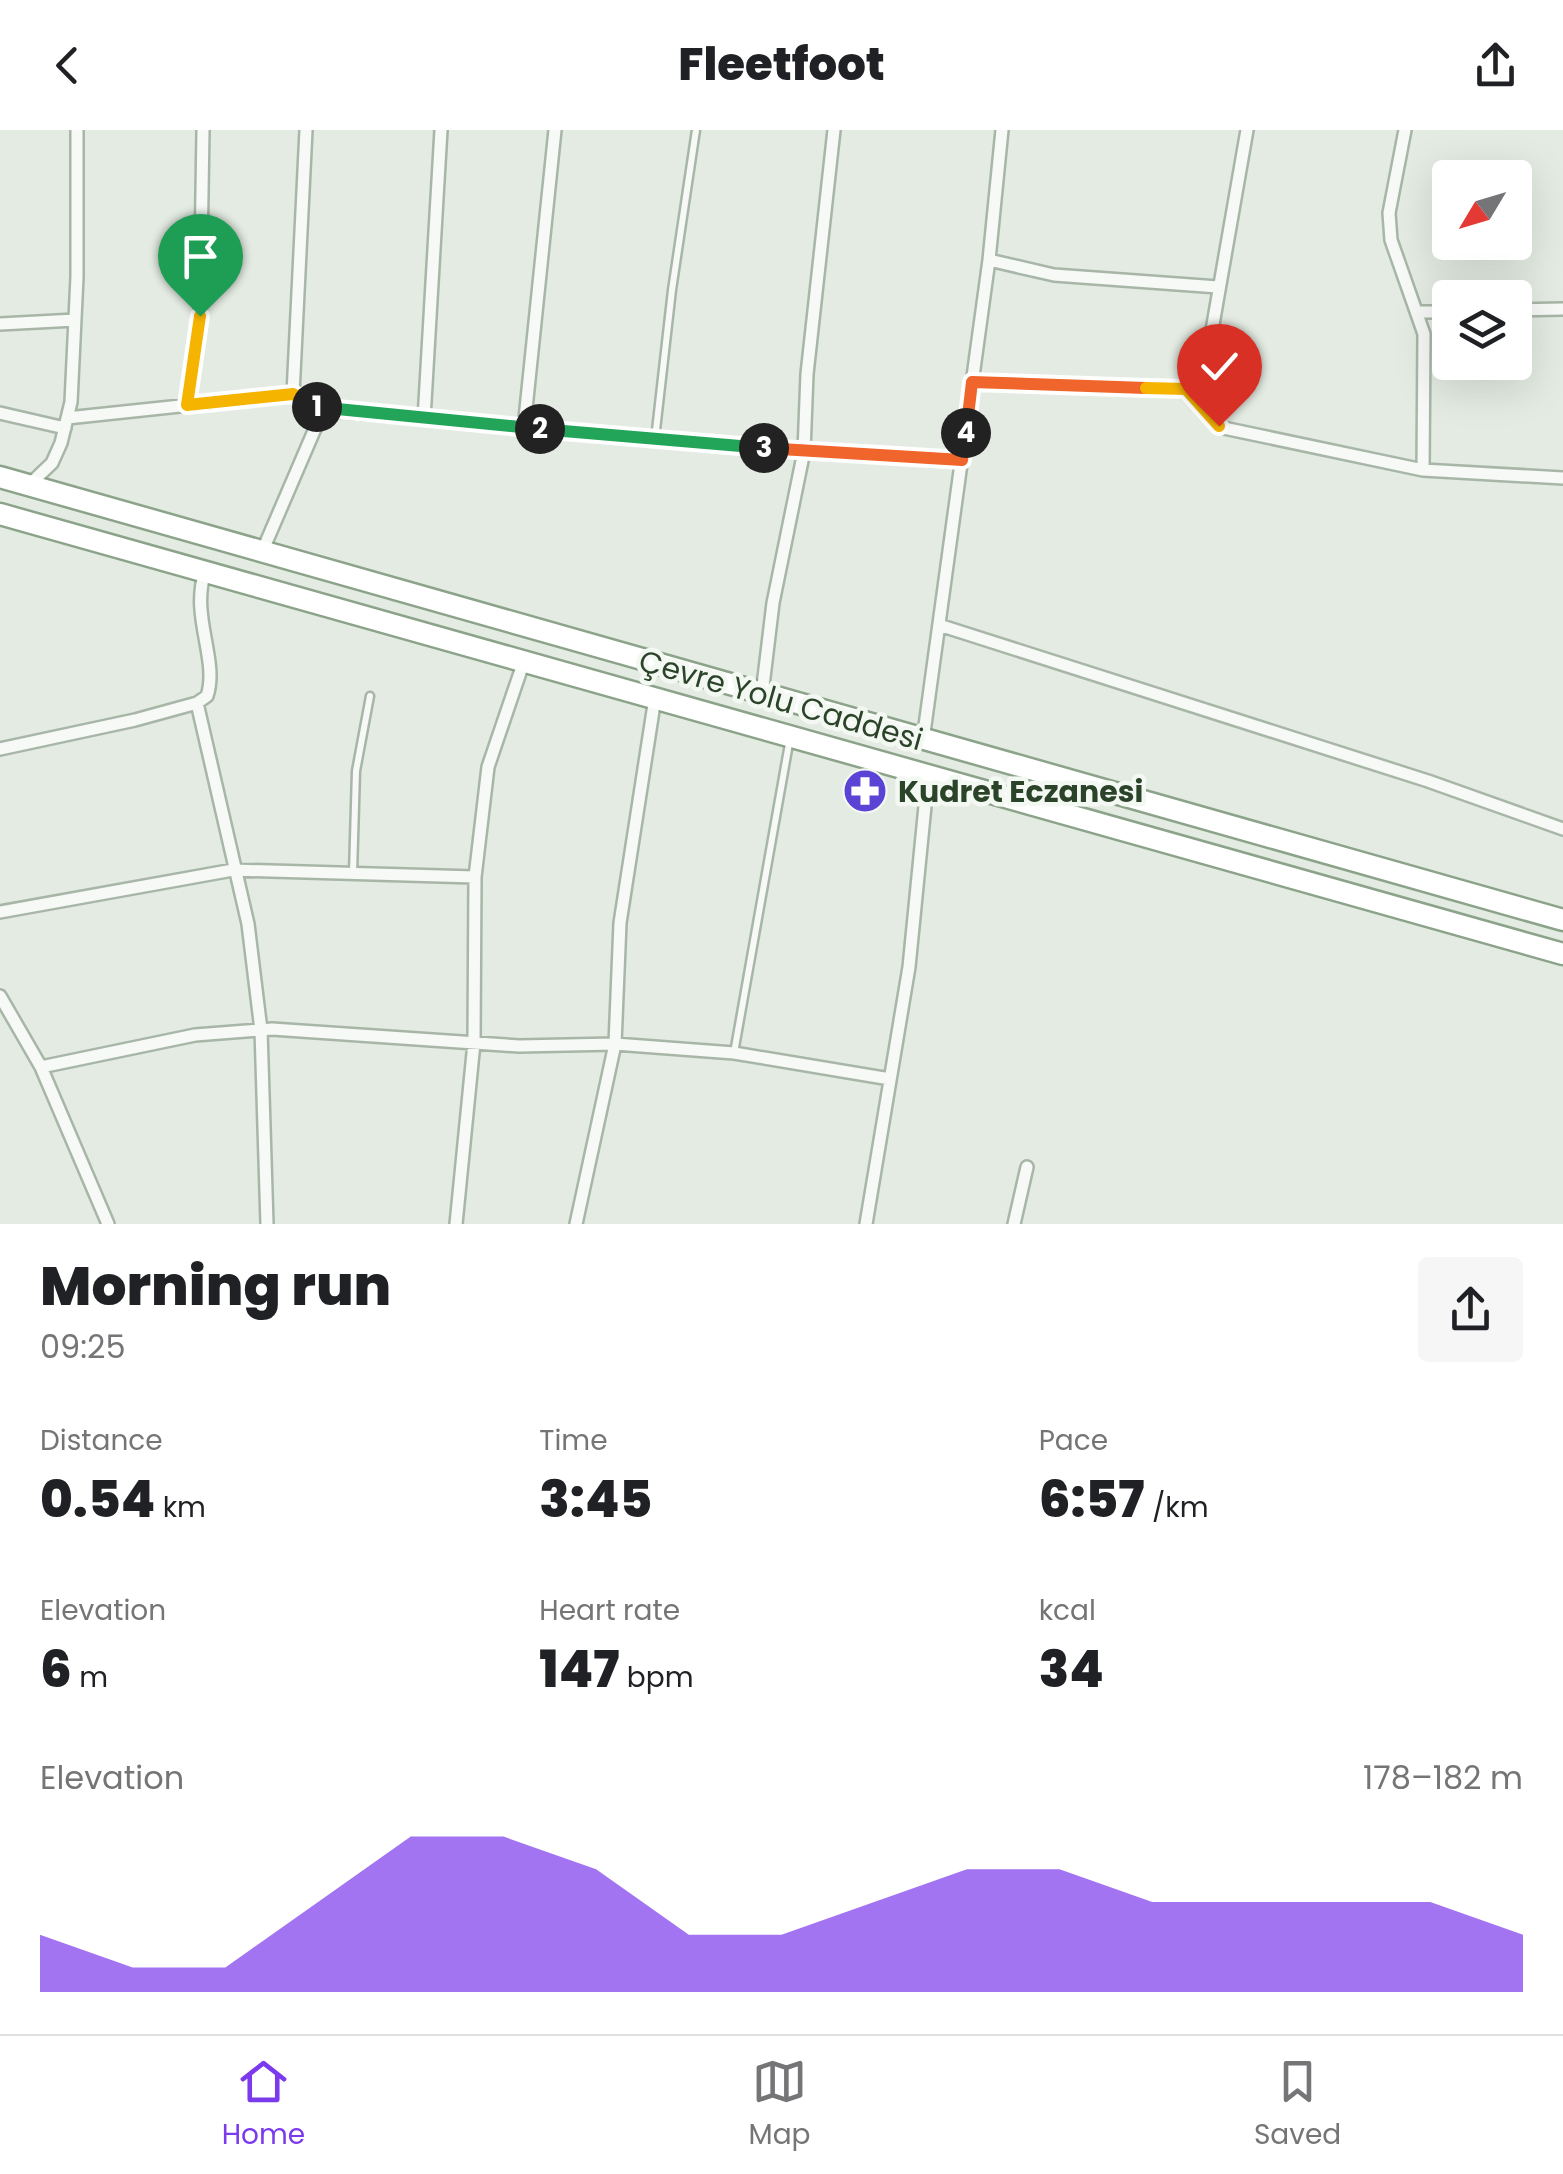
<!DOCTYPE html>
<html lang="en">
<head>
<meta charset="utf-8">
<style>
	:root { --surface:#fff; --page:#f6f6f6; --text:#202124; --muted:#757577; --line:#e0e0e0; --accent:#7c3aed }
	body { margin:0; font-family:Poppins,sans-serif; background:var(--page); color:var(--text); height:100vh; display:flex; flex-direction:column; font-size:38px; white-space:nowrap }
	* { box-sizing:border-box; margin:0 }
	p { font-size:32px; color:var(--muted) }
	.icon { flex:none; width:55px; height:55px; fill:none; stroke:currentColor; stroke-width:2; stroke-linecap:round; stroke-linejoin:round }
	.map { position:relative; height:1094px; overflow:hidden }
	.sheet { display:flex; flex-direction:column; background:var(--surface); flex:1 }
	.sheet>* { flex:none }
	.needle { width:65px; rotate:232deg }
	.fabs { position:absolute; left:1432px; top:30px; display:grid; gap:20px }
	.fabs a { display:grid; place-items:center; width:100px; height:100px; border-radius:10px; background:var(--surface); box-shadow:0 10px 40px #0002; font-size:50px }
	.pin { position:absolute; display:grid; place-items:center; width:85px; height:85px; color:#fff; margin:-102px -42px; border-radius:50% 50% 50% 0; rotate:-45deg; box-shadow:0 0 10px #0007 }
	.pin .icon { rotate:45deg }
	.km { position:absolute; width:50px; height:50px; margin:-25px; border-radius:50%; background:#222; color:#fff; font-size:28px; line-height:50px; text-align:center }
	.round { display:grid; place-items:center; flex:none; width:105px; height:105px; border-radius:10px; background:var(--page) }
	.overview { display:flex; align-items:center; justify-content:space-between; height:170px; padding:0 40px }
	h1 { font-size:55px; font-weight:800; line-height:75px }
	.metrics { display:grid; grid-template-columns:repeat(3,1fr); gap:15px; height:170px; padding:10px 40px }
	.metrics div { display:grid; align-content:center }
	.metrics b { font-size:50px; font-weight:800 }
	.metrics small { font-size:28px; font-weight:400 }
	.metrics p { font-size:28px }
	.chart { height:280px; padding:20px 40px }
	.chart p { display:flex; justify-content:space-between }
	.chart svg { width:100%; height:180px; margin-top:10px; fill:var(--accent); opacity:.7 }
	header { display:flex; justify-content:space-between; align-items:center; height:130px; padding:0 40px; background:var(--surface); font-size:45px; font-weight:800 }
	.tab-bar { display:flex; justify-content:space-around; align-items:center; height:140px; border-top:2px solid var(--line); background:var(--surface); font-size:28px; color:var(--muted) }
	.tab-bar a { display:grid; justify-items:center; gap:5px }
	.tab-bar .active { color:var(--accent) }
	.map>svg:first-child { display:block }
</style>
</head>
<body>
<header><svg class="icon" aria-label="back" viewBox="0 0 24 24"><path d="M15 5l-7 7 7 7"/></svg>Fleetfoot<svg class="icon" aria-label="share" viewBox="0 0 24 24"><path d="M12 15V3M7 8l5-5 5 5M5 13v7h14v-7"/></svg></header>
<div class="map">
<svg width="1563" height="1094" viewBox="0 0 1563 1094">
	<rect width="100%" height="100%" fill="#e3ebe2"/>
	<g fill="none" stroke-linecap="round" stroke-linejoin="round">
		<defs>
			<path id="service" d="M655 309 672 160 696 0
				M353 743 356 641 370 566
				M734 923 790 608"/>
			<path id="minor" d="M989 130 1054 145 1218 157
				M1515 180 1563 179
				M1417 182H1450
				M0 194 75 190
				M973 252 1186 259 1219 297 1423 340 1424 204 1391 110 1389 83 1405 0
				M293 264 306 0
				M1194 268 1204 246 1247 0
				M187 275 200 186 203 0
				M0 283 65 298
				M67 288 293 264 323 280
				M424 289 441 0
				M524 298 555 0
				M1423 340 1563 348
				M29 355 52 333 61 313 71 272 77 147V0
				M262 422 323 280 804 321 962 330
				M939 495 1428 651 1563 699
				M762 564 773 473 804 321 807 244 834 0
				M197 573 248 794 261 900 267 1094
				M923 610 989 130 1002 0
				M0 619 135 590 197 573 207 566C219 530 190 486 205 442
				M0 782 233 740 475 747
				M0 866 41 937 108 1094
				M41 937 195 905 272 899 519 916 615 914 734 923 890 949
				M456 1094 474 913 475 747 488 637 524 531
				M576 1094 615 914 620 793 655 568
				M866 1094 909 837 928 646
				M1014 1094 1027 1037"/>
			<path id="trunk" d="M0 347 1563 790
				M0 384 1563 824"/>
		</defs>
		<!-- service casing -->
		<use href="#service" stroke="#a8b6a7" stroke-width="11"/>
		<!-- minor casing -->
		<use href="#minor" stroke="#a8b6a7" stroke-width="16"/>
		<!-- trunk casing -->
		<use href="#trunk" stroke="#8ba389" stroke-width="25"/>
		<!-- service -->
		<use href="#service" stroke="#f6f9f5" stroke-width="6"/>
		<!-- minor -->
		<use href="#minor" stroke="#f6f9f5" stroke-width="11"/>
		<!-- trunk -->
		<use href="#trunk" stroke="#fff" stroke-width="20"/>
	</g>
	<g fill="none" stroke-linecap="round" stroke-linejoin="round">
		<defs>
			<path id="split-1" d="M200 186 187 275 293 264 317 277"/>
			<path id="split-2" d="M317 277 540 299"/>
			<path id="split-3" d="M540 299 764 318"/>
			<path id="split-4" d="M764 318 962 330 966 303"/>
			<path id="split-5" d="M966 303 972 252 1146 258"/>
			<path id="split-6" d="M1146 258 1186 259 1219 296"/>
		</defs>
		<!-- split-1 casing -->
		<use href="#split-1" stroke="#fff" stroke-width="20"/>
		<!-- split-2 casing -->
		<use href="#split-2" stroke="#fff" stroke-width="20"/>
		<!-- split-3 casing -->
		<use href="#split-3" stroke="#fff" stroke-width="20"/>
		<!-- split-4 casing -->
		<use href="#split-4" stroke="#fff" stroke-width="20"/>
		<!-- split-5 casing -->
		<use href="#split-5" stroke="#fff" stroke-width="20"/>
		<!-- split-6 casing -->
		<use href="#split-6" stroke="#fff" stroke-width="20"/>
		<!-- split-1 -->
		<use href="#split-1" stroke="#f5b400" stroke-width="12"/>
		<!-- split-2 -->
		<use href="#split-2" stroke="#22a559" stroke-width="12"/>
		<!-- split-3 -->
		<use href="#split-3" stroke="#22a559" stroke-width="12"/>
		<!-- split-4 -->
		<use href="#split-4" stroke="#f0652b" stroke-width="12"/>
		<!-- split-5 -->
		<use href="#split-5" stroke="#f0652b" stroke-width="12"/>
		<!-- split-6 -->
		<use href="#split-6" stroke="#f5b400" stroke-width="12"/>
	</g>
	<!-- icons -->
	<defs>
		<symbol id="pharmacy-disc" viewBox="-11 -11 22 22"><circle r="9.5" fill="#5a43d5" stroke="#f3f8f2"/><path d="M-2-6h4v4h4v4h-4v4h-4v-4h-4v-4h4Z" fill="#fff"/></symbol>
	</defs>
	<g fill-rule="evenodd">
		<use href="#pharmacy-disc" x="840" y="636" width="50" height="50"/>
	</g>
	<g text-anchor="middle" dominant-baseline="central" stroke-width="9" stroke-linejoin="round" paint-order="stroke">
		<!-- street labels -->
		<g font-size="30" fill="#2b4429" stroke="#f3f8f2">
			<text transform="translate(781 570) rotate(16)">Çevre Yolu Caddesi</text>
		</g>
		<!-- poi labels -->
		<g font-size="30" font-weight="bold" fill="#2b4429" stroke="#f3f8f2" text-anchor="start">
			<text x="898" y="661">Kudret Eczanesi</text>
		</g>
	</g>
</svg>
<div class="fabs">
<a><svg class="needle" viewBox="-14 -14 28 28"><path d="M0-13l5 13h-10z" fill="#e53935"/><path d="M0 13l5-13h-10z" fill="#757577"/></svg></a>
<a><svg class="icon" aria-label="layers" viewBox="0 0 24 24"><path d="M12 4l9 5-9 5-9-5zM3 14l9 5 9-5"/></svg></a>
</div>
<div class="pin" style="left:200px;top:186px;background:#1e9e55"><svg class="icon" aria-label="arrive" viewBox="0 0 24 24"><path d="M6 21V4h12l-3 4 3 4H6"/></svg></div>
<div class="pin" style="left:1219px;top:296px;background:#d93025"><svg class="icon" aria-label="check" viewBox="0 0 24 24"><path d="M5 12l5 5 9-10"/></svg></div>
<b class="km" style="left:317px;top:277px">1</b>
<b class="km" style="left:540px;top:299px">2</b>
<b class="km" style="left:764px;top:318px">3</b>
<b class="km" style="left:966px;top:303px">4</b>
</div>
<section class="sheet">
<div class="overview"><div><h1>Morning run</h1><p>09:25</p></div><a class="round"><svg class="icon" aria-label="share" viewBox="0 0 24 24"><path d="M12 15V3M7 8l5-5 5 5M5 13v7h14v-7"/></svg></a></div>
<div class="metrics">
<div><p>Distance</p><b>0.54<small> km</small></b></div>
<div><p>Time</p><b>3:45</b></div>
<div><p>Pace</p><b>6:57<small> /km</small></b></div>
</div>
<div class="metrics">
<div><p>Elevation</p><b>6<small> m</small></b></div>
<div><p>Heart rate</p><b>147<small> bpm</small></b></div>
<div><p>kcal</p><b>34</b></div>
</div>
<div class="chart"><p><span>Elevation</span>178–182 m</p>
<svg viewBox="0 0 160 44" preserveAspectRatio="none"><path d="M0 44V30L10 38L20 38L30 22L40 6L50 6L60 14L70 30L80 30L90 22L100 14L110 14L120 22L130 22L140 22L150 22L160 30V44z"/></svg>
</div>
</section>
<nav class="tab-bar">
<a class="active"><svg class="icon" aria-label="home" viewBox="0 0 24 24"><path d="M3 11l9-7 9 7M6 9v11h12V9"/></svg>Home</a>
<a><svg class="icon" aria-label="map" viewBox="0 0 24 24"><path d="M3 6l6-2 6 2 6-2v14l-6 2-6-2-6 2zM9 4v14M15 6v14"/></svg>Map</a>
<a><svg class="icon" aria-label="saved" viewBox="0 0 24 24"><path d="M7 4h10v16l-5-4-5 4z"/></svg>Saved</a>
</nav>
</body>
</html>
